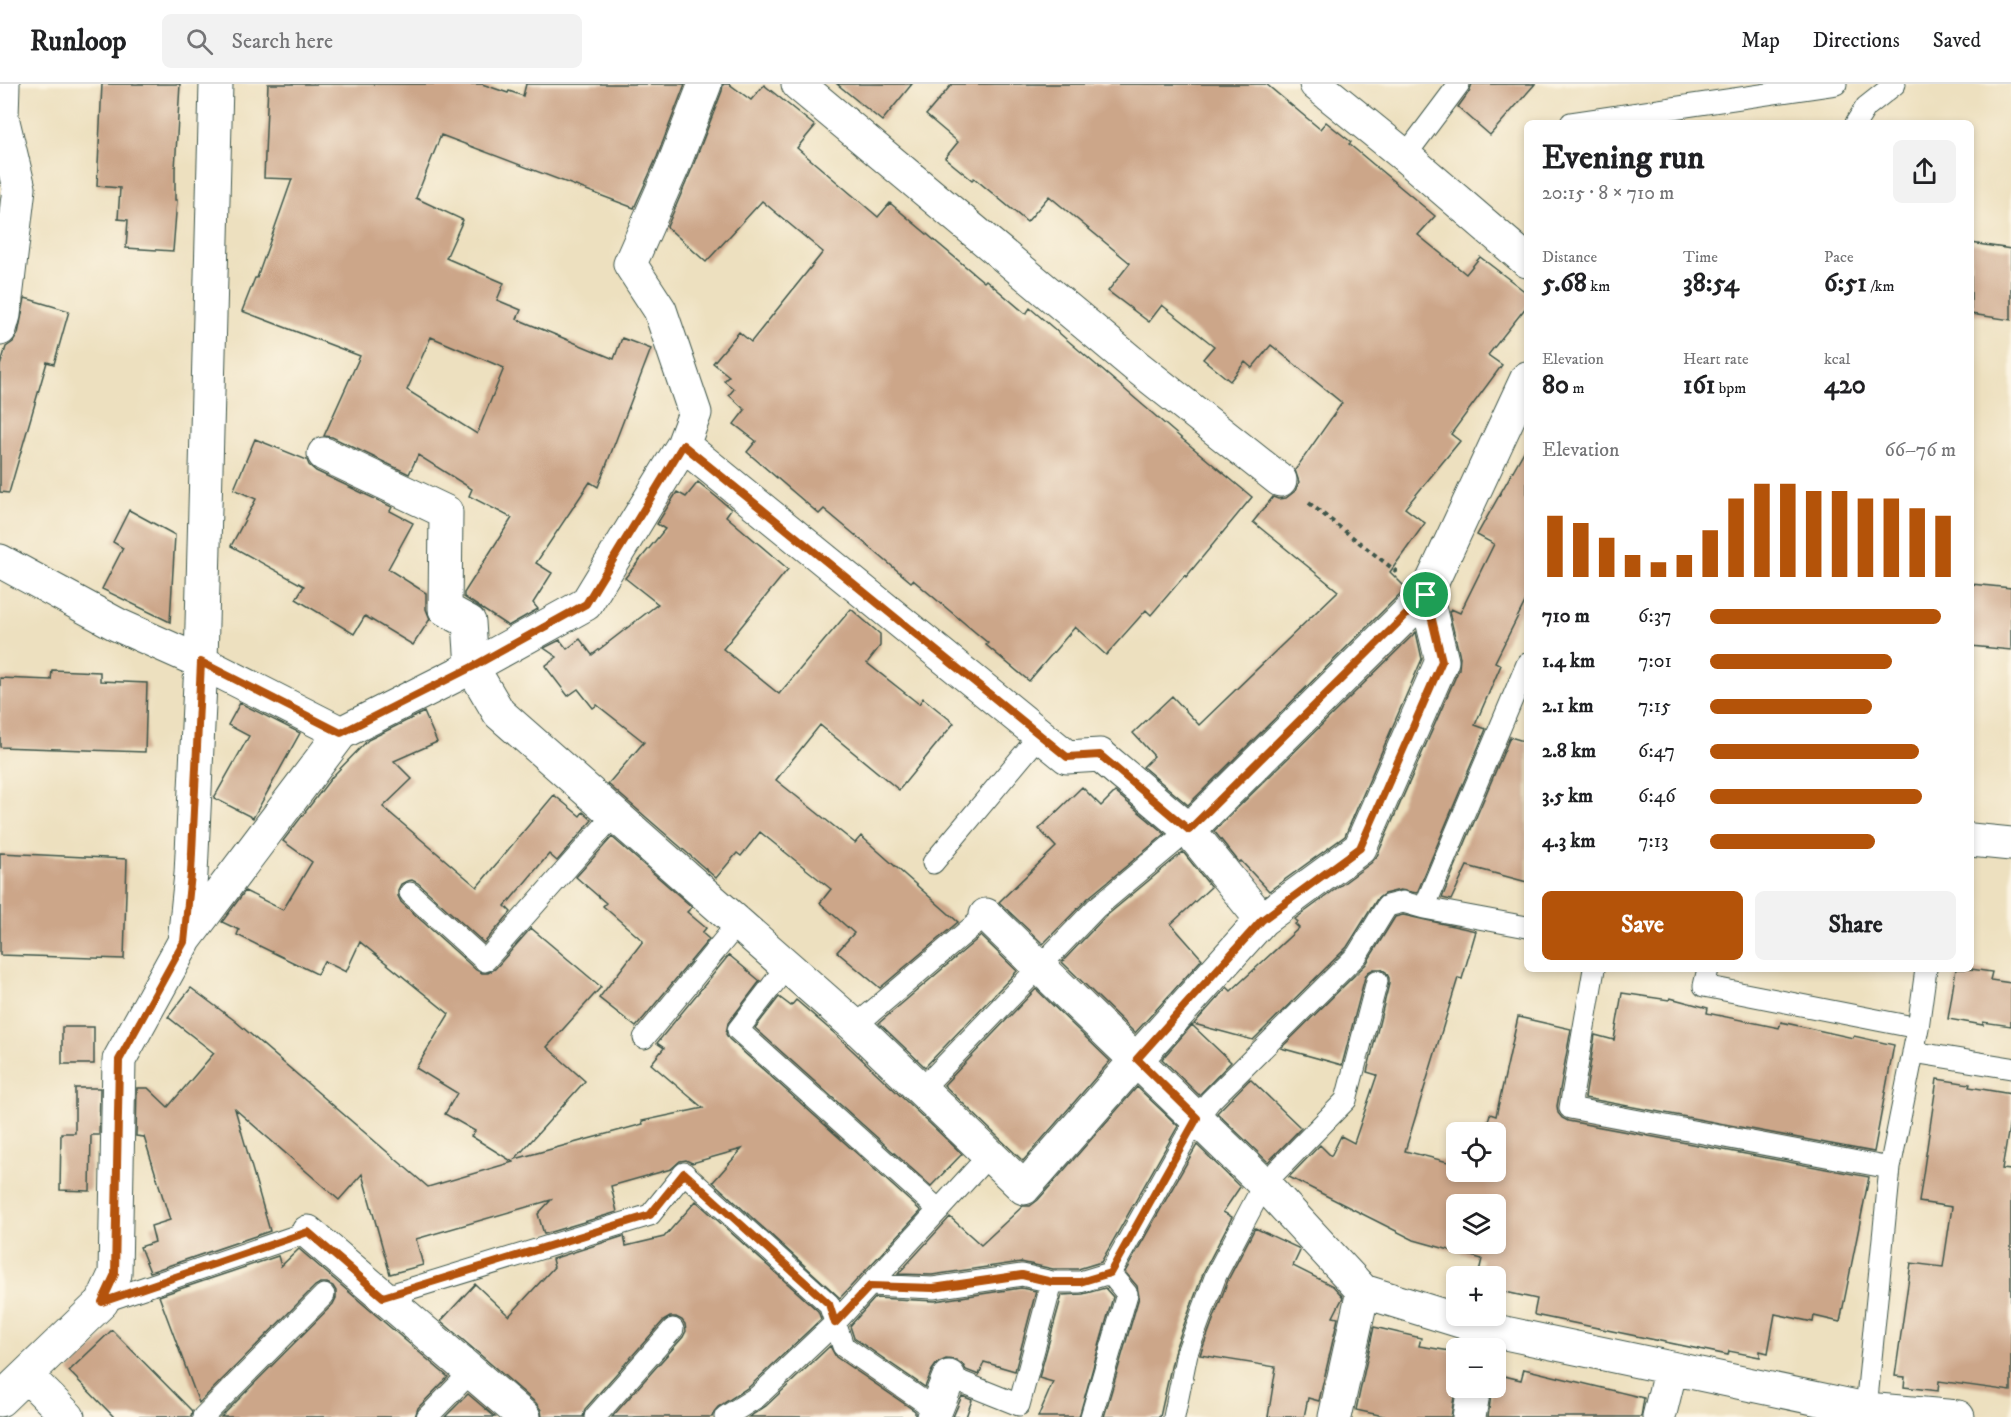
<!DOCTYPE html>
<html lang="en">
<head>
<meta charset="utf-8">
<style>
	:root { --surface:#fff; --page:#f2f2f2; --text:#202124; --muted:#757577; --line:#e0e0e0; --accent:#b45309 }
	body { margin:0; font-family:"IM FELL DW Pica",serif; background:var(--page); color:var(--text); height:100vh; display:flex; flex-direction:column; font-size:22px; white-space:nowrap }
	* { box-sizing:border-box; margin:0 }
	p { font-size:20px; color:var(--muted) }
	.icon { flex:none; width:33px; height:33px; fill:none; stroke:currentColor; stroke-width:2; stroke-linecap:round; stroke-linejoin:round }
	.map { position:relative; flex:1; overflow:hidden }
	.panel { position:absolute; left:1524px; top:36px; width:450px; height:852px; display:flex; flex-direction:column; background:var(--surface); border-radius:9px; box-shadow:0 3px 9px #0003 }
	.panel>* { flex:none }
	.tools { position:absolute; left:1446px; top:1038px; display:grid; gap:12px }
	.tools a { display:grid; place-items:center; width:60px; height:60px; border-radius:9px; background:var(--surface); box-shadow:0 3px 9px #0003; font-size:30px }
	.pin { position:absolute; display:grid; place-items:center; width:51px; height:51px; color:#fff; margin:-26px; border:3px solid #fff; border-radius:50%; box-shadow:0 2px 6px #0007 }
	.round { display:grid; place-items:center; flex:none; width:63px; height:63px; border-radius:9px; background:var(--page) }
	.head { display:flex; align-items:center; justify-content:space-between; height:102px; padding:0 18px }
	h1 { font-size:33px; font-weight:700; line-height:45px }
	.figures { display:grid; grid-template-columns:repeat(3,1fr); gap:9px; height:102px; padding:6px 18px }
	.figures div { display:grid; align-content:center }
	.figures b { font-size:26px; font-weight:700 }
	.figures small { font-size:16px; font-weight:400 }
	.figures p { font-size:16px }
	.chart { height:168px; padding:12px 18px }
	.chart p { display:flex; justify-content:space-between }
	.chart svg { width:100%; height:108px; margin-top:6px; stroke:var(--accent); stroke-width:6 }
	.cta { display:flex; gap:12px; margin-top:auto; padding:12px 18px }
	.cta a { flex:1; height:69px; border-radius:9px; background:var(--accent); color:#fff; font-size:24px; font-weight:700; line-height:69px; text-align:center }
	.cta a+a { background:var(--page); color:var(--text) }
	ul { padding:0 18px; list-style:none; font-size:20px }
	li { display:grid; grid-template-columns:96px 72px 1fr; align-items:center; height:45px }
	li i { height:15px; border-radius:8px; background:var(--accent) }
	header { display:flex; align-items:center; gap:36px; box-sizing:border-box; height:84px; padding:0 30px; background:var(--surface); border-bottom:2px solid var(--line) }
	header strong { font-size:28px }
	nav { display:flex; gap:33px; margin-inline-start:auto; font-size:21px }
	.search { width:420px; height:54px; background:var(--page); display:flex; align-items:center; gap:15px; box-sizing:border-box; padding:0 21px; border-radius:9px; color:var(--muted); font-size:22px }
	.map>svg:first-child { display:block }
</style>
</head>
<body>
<header>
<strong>Runloop</strong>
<div class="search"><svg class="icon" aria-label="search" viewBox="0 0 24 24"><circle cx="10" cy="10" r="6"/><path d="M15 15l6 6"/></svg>Search here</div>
<nav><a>Map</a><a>Directions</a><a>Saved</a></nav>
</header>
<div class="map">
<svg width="2011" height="1333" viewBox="0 0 2011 1333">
	<rect width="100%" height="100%" fill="#fcf5e5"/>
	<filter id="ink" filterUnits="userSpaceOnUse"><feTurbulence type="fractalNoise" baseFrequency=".0167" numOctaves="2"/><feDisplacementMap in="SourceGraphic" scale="12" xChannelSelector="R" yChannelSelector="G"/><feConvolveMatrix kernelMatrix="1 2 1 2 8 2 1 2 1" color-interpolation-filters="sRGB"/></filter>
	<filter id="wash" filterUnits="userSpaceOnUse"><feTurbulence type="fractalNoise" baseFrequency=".008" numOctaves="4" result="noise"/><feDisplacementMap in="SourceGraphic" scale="24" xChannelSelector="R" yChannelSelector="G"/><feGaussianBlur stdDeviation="1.35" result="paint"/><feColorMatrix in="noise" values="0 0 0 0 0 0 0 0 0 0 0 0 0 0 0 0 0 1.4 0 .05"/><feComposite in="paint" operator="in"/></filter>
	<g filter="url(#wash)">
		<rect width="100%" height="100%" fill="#ede0bf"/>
		<g id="blocks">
			<!-- building -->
			<path fill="#cca689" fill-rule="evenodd" d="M102 0H180L175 85V116H177L173 167 126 164 128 136 118 135 120 104 97 102Z
				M268 0H482L508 9 509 7 523 12 526 0H685L657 73 634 124 441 51 416 114 463 136 446 174 504 199 497 216 521 226 517 235 614 275 622 254 651 265 598 403 590 398 536 479 552 489 533 519 538 525 508 542 464 513V509L512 434 469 412 472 405 418 371 409 390 332 353 324 352 360 272 242 227 255 194H257L292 95 264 94ZM431 253 504 284 477 350 407 306Z
				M723 0H729L751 16 764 1 815 42 797 64 878 133 890 119 984 198 986 196 1026 230 1030 224 1180 353 1252 413 1186 493 1185 491 1151 531 1146 526 1106 571 1075 543 1029 597 986 561 988 559 913 496 911 498 824 425 819 430 747 368 756 357 734 340 745 326 729 311 734 305 724 297 729 292 713 279 739 248 751 258 823 168 762 117 706 178 667 143 691 87 722 7Z
				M837 0H912L882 37Z
				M952 0H1266L1320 45 1326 38 1351 58 1349 60 1435 132 1418 151 1466 190 1480 173 1527 209V222L1488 271 1502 281 1451 350 1460 357 1405 424 1425 439 1390 488 1406 504 1188 721 1143 683 1154 672 1133 649 1172 612 1199 641 1338 507 1253 438 1273 413 1278 415 1286 414 1295 407 1299 398 1295 386 1342 319 1271 261 1252 284 1245 278 1230 297 1203 275 1214 262 1162 221 1149 238 1108 207 1130 179 1049 112 1027 138 974 94 972 96 945 74 958 58 926 31Z
				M1472 0H1535L1490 51 1458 23 1469 8Z
				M1971 159 2011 165V236L1971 230Z
				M25 214 69 227 54 280 47 278 9 409 0 408V282L6 263 13 258 18 250Z
				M255 355 307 376 309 381 316 387 392 423 390 427 413 439 388 485 426 509V525L430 535 413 561 365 532 354 550 296 515 304 502 231 462 256 415 234 405Z
				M1527 362V514L1495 578 1501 581 1475 641 1486 645 1417 809 1400 806 1384 810 1377 815 1347 863 1253 956 1194 940 1227 903 1231 907 1299 844 1295 840 1298 838 1295 835 1371 779 1377 772 1459 585 1460 573 1449 528 1451 525 1460 529 1494 460 1477 451Z
				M698 398 731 425 726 432 788 485 723 565 779 610 851 525 880 550V562L867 579 919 620 923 614 954 639 899 706 820 641 776 696 855 759 861 752 958 838 880 904 837 868 854 849 820 819 831 805 760 748 741 772 737 769 716 794 608 700 644 658 597 621 593 624 578 605 568 612 545 582 557 573 544 564 560 556 567 565 580 555 592 571 658 520 625 494 665 445 657 440 677 408 686 413Z
				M129 426 175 451 170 538 102 505 123 464 113 458Z
				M1971 500 2011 504V566L1971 562Z
				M1416 548 1422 575 1345 752 1269 807 1241 777 1239 778 1214 747Z
				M52 586 100 588V597L147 599 145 668 0 663V594L51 596Z
				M240 619 300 649 253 734 214 714 249 652 228 641Z
				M424 628 437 658 394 677 412 695 383 723 477 803 554 711 580 732 583 728 592 736 557 777 549 770 505 822 511 828 484 859 418 799 412 796 407 797 401 800 398 806V812L401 818 476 886 482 889H488L495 885 531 844 601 903 547 963 585 997 515 1075 643 1040 642 1037 703 1024 651 980 664 964 657 959 729 871 760 897 728 939 726 950 729 955 921 1127 840 1214 713 1098 742 1065 692 1079 686 1076 680 1077 671 1085 611 1102 617 1128 544 1150 538 1130 551 1116 416 1155 423 1181 390 1190 362 1090 339 1116 235 1025 270 1147 150 1188 140 1163 155 1158 151 1142 170 1136 144 1053 136 1052 137 1004H148L168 1023 214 969 168 933 191 904 234 936 428 1103 513 1078 471 1052 475 1047 445 1030 457 1009 416 984 449 930 360 858 346 888 324 877 317 890 237 851 239 846 222 838 245 807 283 826 312 778 283 757 332 693 368 656Z
				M1510 653 1527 658V798L1467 782 1451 816 1442 814Z
				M1082 703 1101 722 1115 708 1165 750 1088 814 1043 860 999 818 1056 763 1039 745Z
				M612 753 692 823 687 828 706 844 702 849 709 855 636 943 599 914 643 857 603 822 606 819 576 793Z
				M1183 768 1211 803 1171 840 1202 875 1135 949 1062 878 1105 833Z
				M0 769 127 775 124 875 0 871Z
				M1403 831 1476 847 1462 895 1458 894 1405 1067 1456 1080V1088H1496V1048H1485L1490 1030 1496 1032 1518 933 1571 945 1557 1022 1558 1029 1562 1034 1568 1037 1869 1093 1840 1238 1814 1232 1813 1238 1775 1230 1768 1269 1760 1267V1273L1729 1267 1728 1271 1535 1231 1534 1230 1537 1215 1496 1206V1192H1478L1482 1175 1414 1156 1289 1093 1320 1061 1331 1072 1341 1052 1354 1059 1377 991 1367 988 1389 900V894L1386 888 1381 885H1374L1368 888 1365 893 1342 981 1281 964 1366 880 1395 833ZM1456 1120H1496V1160H1456Z
				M981 852 1017 887 925 983 879 939Z
				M1956 885H1971L1992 888 1990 896 2011 899V942L1983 938V941L1948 935Z
				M1036 905 1110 977 1023 1077 944 1001Z
				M1622 909 1669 916 1670 914 1708 924 1707 929 1779 944 1781 938 1853 954 1854 952 1894 961 1874 1068 1585 1014 1595 951 1614 956Z
				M779 913 791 922 796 916 834 949 962 1070 931 1102 755 944Z
				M1192 941 1231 978 1199 1011 1162 975Z
				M62 943H94V980H62Z
				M1250 995 1301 1044 1268 1078 1217 1029Z
				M1937 995 1970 1000 1969 1003 2011 1010V1031L2002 1085 2011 1086V1307L1939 1297 1938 1307 1904 1303 1905 1293 1895 1292 1911 1179 1943 1183 1952 1123 1919 1118Z
				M1137 1003 1178 1042 1101 1178 1078 1185H1053L1021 1178 932 1191 898 1190 950 1133 981 1161 1023 1122H1030L1038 1116Z
				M75 1004H100L99 1051H91L90 1107 60 1106 61 1049H75Z
				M1197 1061 1240 1103 1223 1128 1232 1133 1204 1187 1175 1265 1160 1333H1104L1139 1213 1137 1202 1125 1188Z
				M696 1117 818 1227 821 1235 749 1303 718 1323 714 1328 712 1333H612L683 1253 686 1247 685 1240 682 1236 676 1233H670L663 1237 585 1325 583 1333H542L541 1326 536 1319 441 1237 475 1200 509 1232 554 1183 552 1175 624 1152 626 1162 664 1153Z
				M1255 1144 1298 1164 1300 1167 1293 1182 1333 1202 1343 1213 1333 1233 1338 1234 1319 1317 1308 1314 1304 1333H1268L1276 1283 1200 1271 1228 1196Z
				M299 1165 448 1293 418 1324 415 1333H221L333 1220 336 1214V1207L333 1202 327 1199H320L315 1202 199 1319 159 1212 278 1172 281 1182Z
				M1021 1204 1036 1207 1015 1287 984 1278 979 1291 966 1286 963 1281 956 1276 946 1275 937 1279 932 1286 925 1303 854 1254 850 1242 875 1214 935 1217Z
				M1105 1204 1113 1213 1079 1333H1038L1053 1298 1039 1294 1062 1211 1083 1210Z
				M1374 1243 1421 1254 1419 1262 1456 1268V1299L1451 1333H1388L1356 1326Z
				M112 1246 192 1327 191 1333H114L69 1287Z
				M830 1262 836 1273 915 1327V1333H749L766 1322Z
				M1524 1285 1644 1314 1641 1333H1488L1492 1304H1496V1290L1521 1296Z
				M468 1310 495 1333H445Z
				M962 1312 972 1316 966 1333H953Z"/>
		</g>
	</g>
	<g filter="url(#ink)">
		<use href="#blocks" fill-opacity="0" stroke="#3e5549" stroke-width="1.5"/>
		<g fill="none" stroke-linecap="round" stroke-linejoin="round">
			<defs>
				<path id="lane" d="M1571 39 1836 0
					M1856 39 1866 23 1895 0
					M1405 72 1459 0
					M933 779 1040 651
					M410 809 485 877 614 731
					M1424 824 1527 843
					M787 882 738 946 939 1126
					M1594 885 1570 1024 1890 1084
					M1708 885 1704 902 1918 944 1890 1084 1866 1325
					M855 942 986 831
					M1918 944 1926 885
					M644 954 738 839
					M1913 968 2011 984
					M922 1005 1096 824 1189 746
					M870 1201 933 1204 1022 1191 1052 1198H1080L1110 1189
					M383 1213 650 1131 684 1089 829 1220 843 1262 936 1326
					M102 1218 308 1148
					M949 1293 1019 1321 1052 1198
					M203 1333 324 1211
					M427 1333 471 1288
					M595 1333 673 1245
					M725 1333 757 1313 835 1239 990 1070
					M1091 1333 1127 1210 1110 1189 1197 1034 1210 1017 1357 871 1387 822 1403 818 1424 824 1527 580
					M1174 1333 1187 1269 1216 1191 1264 1100 1346 1016 1377 897"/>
				<path id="street" d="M798 0 1136 282 1280 396
					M1316 0 1405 72 1527 177
					M0 245 4 231 19 104 2 33 3 0
					M683 361 1067 673 1100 671 1189 746 1262 836
					M324 370 446 428 445 525 469 538 472 583 499 629 855 942 1024 1104 1137 975 1262 836 1360 764 1442 577 1426 511 1527 294
					M0 477 118 541 201 578 341 649
					M1189 746 1426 511
					M1971 756 2011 760
					M986 831 1264 1100 1363 1207 1486 1245 1866 1325 1958 1333
					M184 857 341 649 472 583 586 520 683 361 695 329 660 226 630 180 674 80 705 0
					M308 1148 524 1333
					M26 1291 68 1333
					M0 1316 102 1218 115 1190 119 976 184 858 191 790 201 578 216 0
					M933 1333 949 1293
					M1335 1333 1363 1207
					M1469 1333 1474 1304
					M1659 1333 1671 1284"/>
			</defs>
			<!-- lane casing -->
			<use href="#lane" stroke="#3e5549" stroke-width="23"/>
			<!-- street casing -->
			<use href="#street" stroke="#3e5549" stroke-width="35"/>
			<!-- path -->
			<path stroke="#3e5549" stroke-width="4" stroke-dasharray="4.5 4.5" stroke-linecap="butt" d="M1309 419 1397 488"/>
			<!-- lane -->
			<use href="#lane" stroke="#fff" stroke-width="21"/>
			<!-- street -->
			<use href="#street" stroke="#fff" stroke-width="33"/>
		</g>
	</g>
	<g fill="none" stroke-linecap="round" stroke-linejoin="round" filter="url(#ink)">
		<defs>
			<path id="route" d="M683 361 1067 673 1100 671 1189 746 1426 511 1442 577 1360 764 1262 836 1137 975 1197 1034 1110 1189 1080 1198H1052L1022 1191 933 1204 870 1202 835 1239 829 1220 684 1089 650 1131 383 1213 308 1148 102 1218 115 1190 119 976 184 858 191 790 201 578 341 649 472 583 586 520Z"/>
		</defs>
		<!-- route casing -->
		<use href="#route" stroke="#fff" stroke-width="12"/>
		<!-- route -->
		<use href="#route" stroke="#b45309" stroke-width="8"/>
	</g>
</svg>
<div class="tools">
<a><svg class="icon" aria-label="locate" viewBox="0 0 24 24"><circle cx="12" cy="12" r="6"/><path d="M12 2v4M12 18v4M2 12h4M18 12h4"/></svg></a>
<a><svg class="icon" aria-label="layers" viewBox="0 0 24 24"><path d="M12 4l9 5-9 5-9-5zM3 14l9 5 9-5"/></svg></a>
<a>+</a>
<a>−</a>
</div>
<div class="pin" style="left:1426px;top:511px;background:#1e9e55"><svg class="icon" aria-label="arrive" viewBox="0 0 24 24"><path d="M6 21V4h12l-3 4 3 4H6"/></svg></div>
<section class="panel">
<div class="head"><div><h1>Evening run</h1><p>20:15 · 8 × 710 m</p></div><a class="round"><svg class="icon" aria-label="share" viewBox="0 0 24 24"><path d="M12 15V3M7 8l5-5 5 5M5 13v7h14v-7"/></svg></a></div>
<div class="figures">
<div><p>Distance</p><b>5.68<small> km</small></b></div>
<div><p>Time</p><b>38:54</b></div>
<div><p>Pace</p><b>6:51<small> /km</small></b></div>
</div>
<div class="figures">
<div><p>Elevation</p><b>80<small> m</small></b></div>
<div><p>Heart rate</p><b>161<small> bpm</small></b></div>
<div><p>kcal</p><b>420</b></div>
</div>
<div class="chart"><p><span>Elevation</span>66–76 m</p>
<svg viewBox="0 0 160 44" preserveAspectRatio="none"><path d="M5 44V19M15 44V22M25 44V28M35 44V35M45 44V38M55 44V35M65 44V25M75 44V12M85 44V6M95 44V6M105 44V9M115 44V9M125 44V12M135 44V12M145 44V16M155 44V19"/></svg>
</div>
<ul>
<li><b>710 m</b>6:37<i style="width:94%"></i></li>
<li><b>1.4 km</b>7:01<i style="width:74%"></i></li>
<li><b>2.1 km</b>7:15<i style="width:66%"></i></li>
<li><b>2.8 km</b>6:47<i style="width:85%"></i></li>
<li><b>3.5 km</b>6:46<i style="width:86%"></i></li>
<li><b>4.3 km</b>7:13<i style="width:67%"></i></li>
</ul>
<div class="cta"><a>Save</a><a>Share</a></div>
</section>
</div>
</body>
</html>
